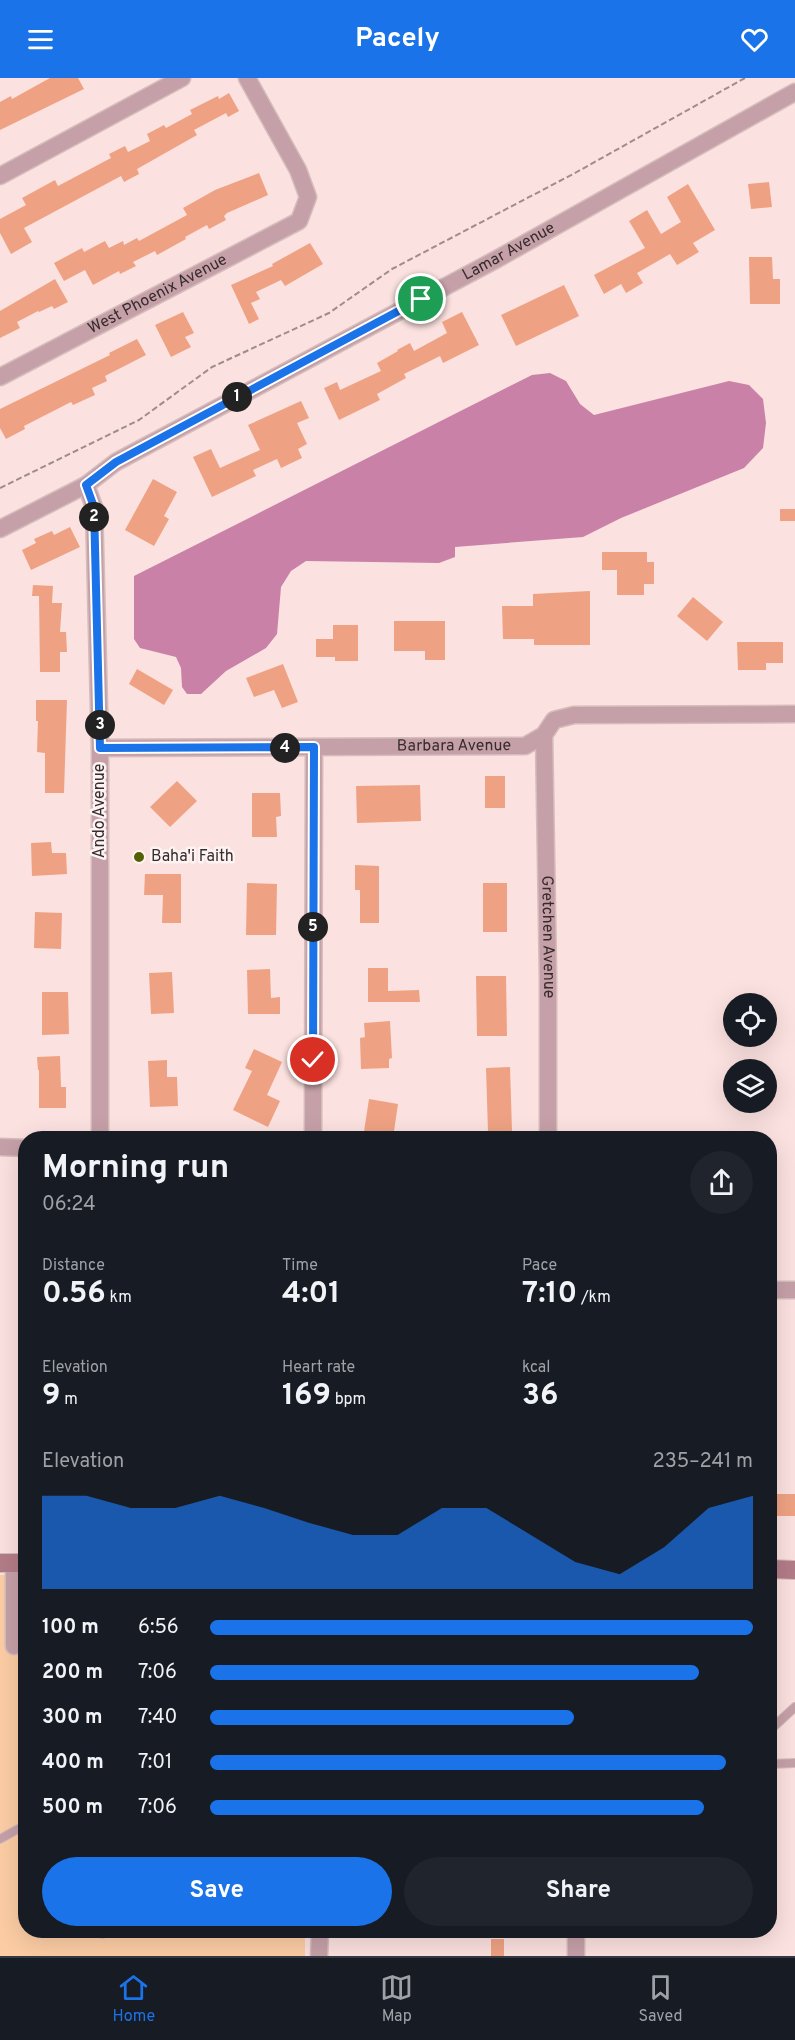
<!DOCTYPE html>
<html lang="en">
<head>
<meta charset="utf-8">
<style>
	:root { --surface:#171b24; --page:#20242c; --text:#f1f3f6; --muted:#9ea1a6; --line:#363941; --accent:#1a73e8 }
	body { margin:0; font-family:Overpass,sans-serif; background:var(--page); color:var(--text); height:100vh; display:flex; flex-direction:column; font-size:22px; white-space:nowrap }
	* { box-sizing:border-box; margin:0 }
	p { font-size:20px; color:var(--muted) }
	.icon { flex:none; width:33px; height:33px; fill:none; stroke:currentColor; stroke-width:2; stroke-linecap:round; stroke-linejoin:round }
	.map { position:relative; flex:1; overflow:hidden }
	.side { position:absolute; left:18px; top:1053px; width:759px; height:807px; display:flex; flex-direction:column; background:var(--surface); border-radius:24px; box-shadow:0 6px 24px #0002 }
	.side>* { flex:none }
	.fabs { position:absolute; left:723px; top:915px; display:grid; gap:12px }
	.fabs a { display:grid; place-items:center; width:54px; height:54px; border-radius:50%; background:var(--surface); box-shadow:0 6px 24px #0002; font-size:30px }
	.pin { position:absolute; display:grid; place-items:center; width:51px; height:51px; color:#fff; margin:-26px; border:3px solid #fff; border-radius:50%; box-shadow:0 2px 6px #0007 }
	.km { position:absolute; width:30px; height:30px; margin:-15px; border-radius:50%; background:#222; color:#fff; font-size:16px; line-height:30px; text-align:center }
	.round { display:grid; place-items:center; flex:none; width:63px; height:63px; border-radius:32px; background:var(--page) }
	.head { display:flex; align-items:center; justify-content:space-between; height:102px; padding:0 24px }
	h1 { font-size:33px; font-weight:700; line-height:45px }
	.metrics { display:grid; grid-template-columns:repeat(3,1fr); gap:9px; height:102px; padding:6px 24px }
	.metrics div { display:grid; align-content:center }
	.metrics b { font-size:30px; font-weight:700 }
	.metrics small { font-size:16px; font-weight:400 }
	.metrics p { font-size:16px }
	.chart { height:168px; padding:12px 24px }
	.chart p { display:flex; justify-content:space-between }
	.chart svg { width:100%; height:108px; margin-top:6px; fill:var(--accent); opacity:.7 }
	.button { display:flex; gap:12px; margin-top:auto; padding:12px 24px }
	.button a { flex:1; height:69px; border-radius:36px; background:var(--accent); color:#fff; font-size:24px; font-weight:700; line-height:69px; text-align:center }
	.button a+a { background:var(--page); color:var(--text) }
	ul { padding:0 24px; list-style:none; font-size:20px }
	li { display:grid; grid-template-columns:96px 72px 1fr; align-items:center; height:45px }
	li i { height:15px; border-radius:8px; background:var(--accent) }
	header { display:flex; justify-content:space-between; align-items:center; height:78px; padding:0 24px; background:var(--accent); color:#fff; font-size:27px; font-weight:700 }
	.dock { display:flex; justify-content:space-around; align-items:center; height:84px; border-top:2px solid var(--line); background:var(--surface); font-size:16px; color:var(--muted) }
	.dock a { display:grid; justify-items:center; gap:3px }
	.dock .current { color:var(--accent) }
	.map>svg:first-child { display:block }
</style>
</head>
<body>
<header><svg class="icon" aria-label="menu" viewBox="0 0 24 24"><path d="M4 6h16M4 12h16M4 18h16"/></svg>Pacely<svg class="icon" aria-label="heart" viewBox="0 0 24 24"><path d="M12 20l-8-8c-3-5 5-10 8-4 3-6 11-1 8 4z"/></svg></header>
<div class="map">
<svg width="795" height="1878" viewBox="0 0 795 1878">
	<rect width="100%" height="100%" fill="#fbe1df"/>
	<!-- green -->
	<path fill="#fccda4" d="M0 1497H25L26 1852 305 1853V1878H0Z"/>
	<!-- water -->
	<path fill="#c981a8" d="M550 295 566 303 580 326 594 337 729 303 749 307 763 321 766 345 763 370 744 390 621 440 583 459 455 469V479L439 485 306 483 291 493 281 509 277 556 266 570 226 593 201 616H187L182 609 181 590 176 579 140 570 134 561V498L532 297Z"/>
	<!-- building -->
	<path fill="#efa283" d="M50 0H78L84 11 0 52V24L11 18 12 21Z
		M229 15 239 33 228 39 226 35 194 52 197 57 137 91 139 96 124 104 121 98 24 150 32 164 11 176 0 155V141L26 127 22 120 55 102 58 108 111 80 109 76 125 68 128 74 150 63 147 56 164 47 166 50 192 36 190 32 218 18 219 21Z
		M259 95 268 117 227 135 224 138 226 142 209 151 207 147 185 159 186 161 157 177 155 173 133 184 136 188 120 196 119 193 93 207 85 192 64 203 54 185 82 170 84 174 105 163 109 170 123 163 124 167 137 160 139 163 187 137 183 130 215 112Z
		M769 104 772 129 751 131 748 106Z
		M688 106 715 152 693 165 699 174 677 187 670 176 637 195 643 205 626 215 621 206 604 216 594 197 645 170 629 143 647 132 661 156 681 144 667 119Z
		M310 165 323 186 285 208 281 202 256 214 260 221 251 225 259 241 249 246 231 207 273 188 272 186Z
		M749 179H772L773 201H780V226H750Z
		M55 201 68 224 54 231 52 228 39 234 38 233 17 244 20 250 0 260V233Z
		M564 207 579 238 516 268 501 237Z
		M183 234 194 255 185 259 191 269 171 279 155 247Z
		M462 234 479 267 443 285 440 278 404 296 406 300 377 316 380 322 339 342 324 310 337 304 340 312 381 293 377 285 398 273 397 272 410 265 414 273 447 255 442 244Z
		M137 261 146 277 105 298 107 303 92 310 95 317 73 327 71 324 24 348 25 351 6 361 0 350V331L110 277 109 275Z
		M301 323 309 340 297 345 307 366 298 371 302 380 281 390 277 381 253 392 256 398 212 419 193 379 211 371 220 390 260 372 248 347Z
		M153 401 177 414 164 438 169 441 154 468 125 452Z
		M780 431H795V443H780Z
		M70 449 80 469 31 492 22 472 36 465 34 461 52 453 54 457Z
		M602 474H647V484H654V506H644V517H617V492H602Z
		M33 507 53 508 52 525H62L60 554H66L67 574H60V594H40L39 518H32Z
		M590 513V567H534V561H503L502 528H533V516Z
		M693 519 723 544 707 563 677 538Z
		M394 543H445V582H425V573H394Z
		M333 547H358V583H335V579H316V561H333Z
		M737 564H783V585H766V592H738Z
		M283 586 298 624 282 630 274 612 254 619 246 600Z
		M137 591 173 612 164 627 129 606Z
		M36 622H67L64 715H45V675L37 674 38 643H36Z
		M485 698H505V730H485Z
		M177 703 197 723 170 749 150 729Z
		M420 707 421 743 357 745 356 708Z
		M252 715H280L281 738 276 739 277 759H252Z
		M51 764 52 775H66L67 796 32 798 31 765Z
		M355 787 379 788V845H360V812H355Z
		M145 796H181V845H162L163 817H144Z
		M247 805 277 806 276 857H246Z
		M483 805H507V854H483Z
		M35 834 62 835 61 871 34 870Z
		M368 890H388V913L419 912 420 924H368Z
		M270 891 271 920 280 919V936H248L247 892Z
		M172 894 174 935 151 936 149 895Z
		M476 898H506L507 958H477Z
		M42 914H68L69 956 42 957Z
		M390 943 392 980 389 981V990L361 991 360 960 365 959 364 945Z
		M254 971 282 984 267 1017 280 1023 268 1049 233 1032 252 993 245 990Z
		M60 978 61 1009H66V1030H39V992H38L37 979Z
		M167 982V999H177L178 1028 150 1029 148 983Z
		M510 989 512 1053 488 1054 486 990Z
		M369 1021 398 1026 393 1060H363Z
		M774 1416H795V1438H773Z
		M491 1861H504V1878H491Z"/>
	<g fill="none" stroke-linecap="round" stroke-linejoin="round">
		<defs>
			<path id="service" d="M770 1652 795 1629
				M770 1686 795 1685
				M0 1761 18 1751 26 1750
				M101 1852 102 1856 108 1852"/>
			<g id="minor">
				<path d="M0 98 182 0"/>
				<path id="s1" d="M0 299 299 143 308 119 298 92 247 0"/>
				<path d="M86 407 94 429 100 670V1060"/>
				<path id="s2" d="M0 451 86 407 116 384 497 181 795 14"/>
				<path id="s3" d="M544 657 548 898V1060"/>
				<path id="s4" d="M100 670 525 668 544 657 554 642 574 637 795 636"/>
				<path d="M313 1060 314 669"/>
				<path d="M0 1069 26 1070"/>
				<path d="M770 1212H795"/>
				<path d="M14 1568V1485"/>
				<path d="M319 1878 320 1852"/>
				<path d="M576 1878V1852"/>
			</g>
			<path id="secondary" d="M0 1485H26
				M770 1491 795 1492"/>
		</defs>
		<!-- service casing -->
		<use href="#service" stroke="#d4bdbb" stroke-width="10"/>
		<!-- minor casing -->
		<use href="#minor" stroke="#d4bdbb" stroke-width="19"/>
		<!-- secondary casing -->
		<use href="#secondary" stroke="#d4bdbb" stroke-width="20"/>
		<!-- path -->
		<path stroke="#9f8d8b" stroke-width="2" stroke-dasharray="6 3" stroke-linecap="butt" d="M0 410 139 342 212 289 329 235 392 191 575 95 745 0"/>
		<!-- service -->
		<use href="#service" stroke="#c6a0a8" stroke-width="8"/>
		<!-- minor -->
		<use href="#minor" stroke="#c6a0a8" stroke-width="16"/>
		<!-- secondary -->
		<use href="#secondary" stroke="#b37c88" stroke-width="18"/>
	</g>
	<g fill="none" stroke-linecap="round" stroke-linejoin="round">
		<defs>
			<path id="route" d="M313 982 314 669 100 670 94 429 86 407 116 384 421 221"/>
		</defs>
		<!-- route casing -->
		<use href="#route" stroke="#fff" stroke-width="12"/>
		<!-- route -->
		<use href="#route" stroke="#1a73e8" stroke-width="8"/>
	</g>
	<!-- markers -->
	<circle fill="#536104" stroke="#fdf3f2" stroke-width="2" cx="139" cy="779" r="6"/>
	<g text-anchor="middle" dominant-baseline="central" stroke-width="5" stroke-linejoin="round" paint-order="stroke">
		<!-- street labels -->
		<g font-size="16" fill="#362c2b" stroke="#fdf3f2">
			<text stroke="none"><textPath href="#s2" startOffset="580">Lamar Avenue</textPath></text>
			<text stroke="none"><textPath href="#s1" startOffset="178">West Phoenix Avenue</textPath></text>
			<text stroke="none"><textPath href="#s4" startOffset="354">Barbara Avenue</textPath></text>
			<text transform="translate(100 733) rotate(-90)">Ando Avenue</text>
			<text stroke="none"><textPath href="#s3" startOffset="202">Gretchen Avenue</textPath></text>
		</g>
		<!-- poi labels -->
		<g font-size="16" fill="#362c2b" stroke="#fdf3f2" text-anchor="start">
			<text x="151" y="779">Baha'i Faith</text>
		</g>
	</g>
</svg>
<div class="fabs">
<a><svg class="icon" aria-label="locate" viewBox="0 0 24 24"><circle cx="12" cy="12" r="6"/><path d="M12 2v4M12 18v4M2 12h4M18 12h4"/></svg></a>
<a><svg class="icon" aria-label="layers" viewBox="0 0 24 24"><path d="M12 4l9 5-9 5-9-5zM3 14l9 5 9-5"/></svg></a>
</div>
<div class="pin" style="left:421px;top:221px;background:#1e9e55"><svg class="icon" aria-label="arrive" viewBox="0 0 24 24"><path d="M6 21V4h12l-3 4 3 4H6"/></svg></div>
<div class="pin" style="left:313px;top:982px;background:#d93025"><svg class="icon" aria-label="check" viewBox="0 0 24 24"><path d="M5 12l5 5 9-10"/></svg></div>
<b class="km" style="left:237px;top:319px">1</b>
<b class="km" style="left:94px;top:439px">2</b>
<b class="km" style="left:100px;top:647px">3</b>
<b class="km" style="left:285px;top:670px">4</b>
<b class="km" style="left:313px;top:849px">5</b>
<section class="side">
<div class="head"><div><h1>Morning run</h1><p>06:24</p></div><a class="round"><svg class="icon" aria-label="share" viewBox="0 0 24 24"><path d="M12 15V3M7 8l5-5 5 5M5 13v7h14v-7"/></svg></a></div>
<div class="metrics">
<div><p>Distance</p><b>0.56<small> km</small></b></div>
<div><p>Time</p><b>4:01</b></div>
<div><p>Pace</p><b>7:10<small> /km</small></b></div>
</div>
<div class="metrics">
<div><p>Elevation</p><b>9<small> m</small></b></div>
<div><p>Heart rate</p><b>169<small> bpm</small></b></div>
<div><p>kcal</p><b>36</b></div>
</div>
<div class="chart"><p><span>Elevation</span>235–241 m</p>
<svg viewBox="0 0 160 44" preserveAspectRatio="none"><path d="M0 44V6L10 6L20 11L30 11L40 6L50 11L60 17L70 22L80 22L90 11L100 11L110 22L120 33L130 38L140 27L150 11L160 6V44z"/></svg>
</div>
<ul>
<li><b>100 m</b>6:56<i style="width:100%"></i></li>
<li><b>200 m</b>7:06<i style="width:90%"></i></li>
<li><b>300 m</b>7:40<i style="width:67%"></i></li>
<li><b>400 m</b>7:01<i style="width:95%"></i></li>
<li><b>500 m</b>7:06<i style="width:91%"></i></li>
</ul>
<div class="button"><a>Save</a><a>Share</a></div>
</section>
</div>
<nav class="dock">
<a class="current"><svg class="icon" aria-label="home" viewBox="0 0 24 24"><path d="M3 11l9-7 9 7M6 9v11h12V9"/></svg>Home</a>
<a><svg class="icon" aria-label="map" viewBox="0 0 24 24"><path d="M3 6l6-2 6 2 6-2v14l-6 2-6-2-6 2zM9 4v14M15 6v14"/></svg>Map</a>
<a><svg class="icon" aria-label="saved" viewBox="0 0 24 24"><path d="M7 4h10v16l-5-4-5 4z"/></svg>Saved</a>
</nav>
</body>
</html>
